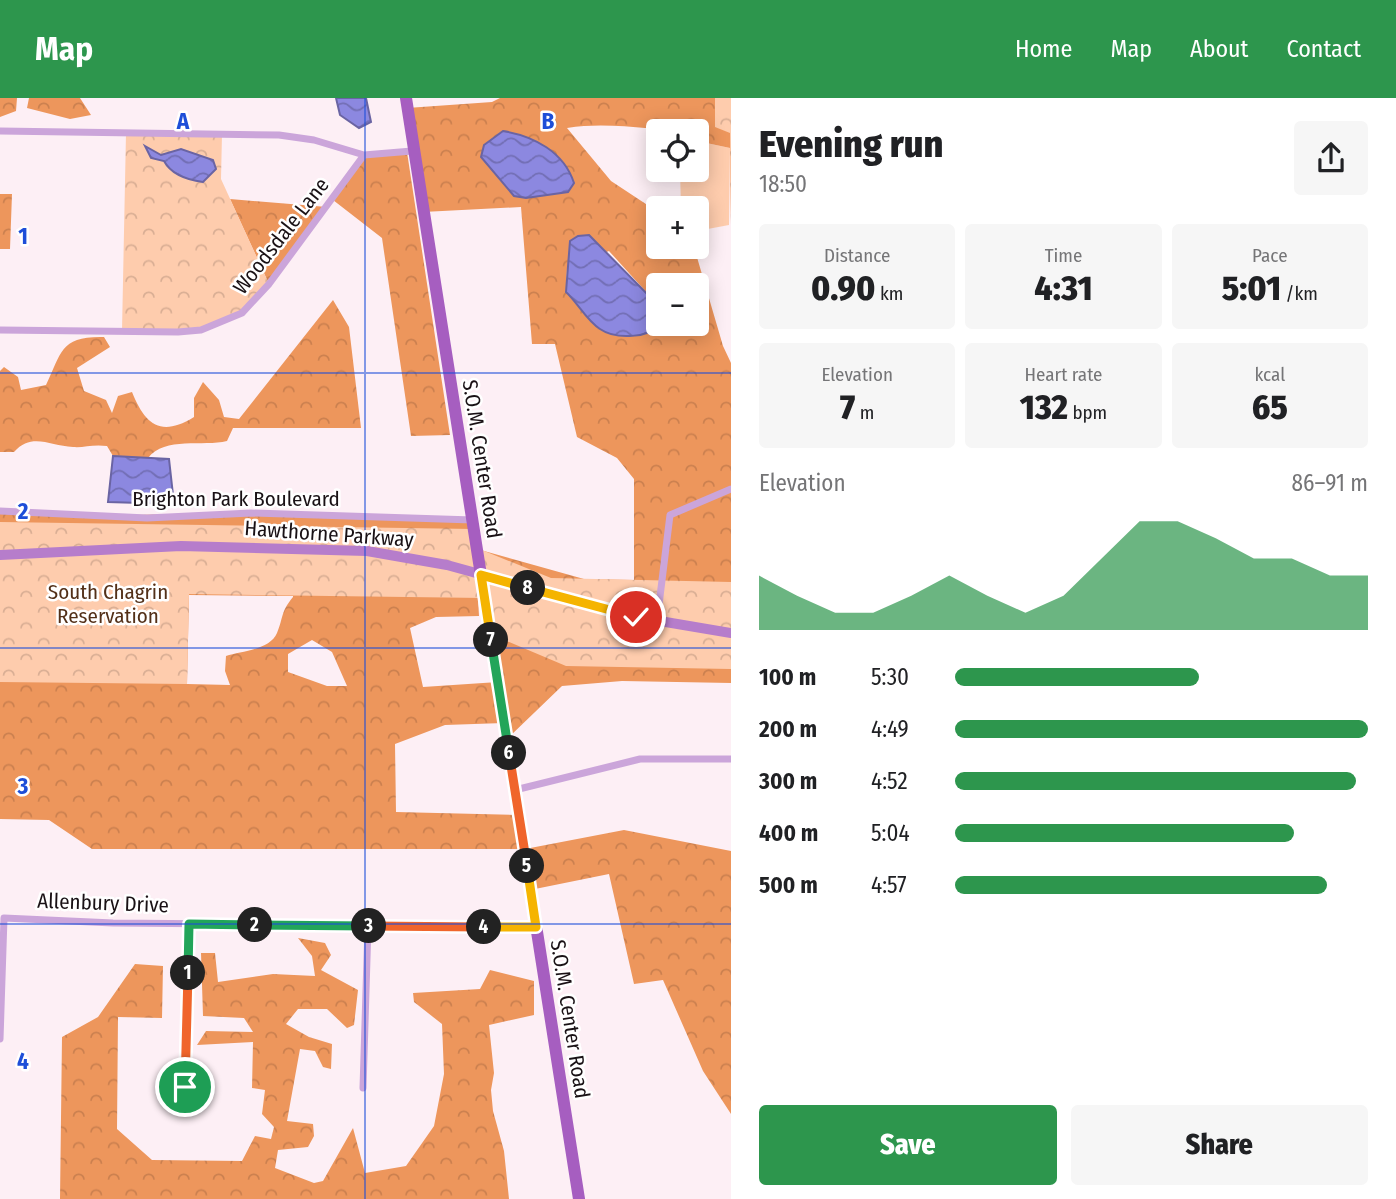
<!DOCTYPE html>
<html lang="en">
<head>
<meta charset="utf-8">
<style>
	:root { --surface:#fff; --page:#f6f6f6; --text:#202124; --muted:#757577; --accent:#2d964d }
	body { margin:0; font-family:"Fira Sans Condensed",sans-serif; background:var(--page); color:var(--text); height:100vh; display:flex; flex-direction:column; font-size:26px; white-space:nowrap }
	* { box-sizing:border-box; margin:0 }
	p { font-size:23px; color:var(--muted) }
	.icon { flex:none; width:38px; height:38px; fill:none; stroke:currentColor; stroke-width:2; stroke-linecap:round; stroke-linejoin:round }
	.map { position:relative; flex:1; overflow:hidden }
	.drawer { display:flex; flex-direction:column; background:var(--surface); width:665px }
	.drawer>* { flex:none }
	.controls { position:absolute; left:646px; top:21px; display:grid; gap:14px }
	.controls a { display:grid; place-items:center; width:63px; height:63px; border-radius:7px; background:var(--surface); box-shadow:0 4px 18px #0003; font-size:35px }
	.pin { position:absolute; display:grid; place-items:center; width:60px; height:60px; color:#fff; margin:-30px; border:4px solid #fff; border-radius:50%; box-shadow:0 2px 7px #0007 }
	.km { position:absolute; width:35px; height:35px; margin:-18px; border-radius:50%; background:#222; color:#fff; font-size:19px; line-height:35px; text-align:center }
	.round { display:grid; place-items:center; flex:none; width:74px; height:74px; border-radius:7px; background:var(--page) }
	.summary { display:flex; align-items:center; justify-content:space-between; height:119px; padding:0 28px }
	h1 { font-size:38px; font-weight:800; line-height:52px }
	.figures { display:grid; grid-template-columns:repeat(3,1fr); gap:10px; height:119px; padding:7px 28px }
	.figures div { display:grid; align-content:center; border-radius:7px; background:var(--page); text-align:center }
	.figures b { font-size:35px; font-weight:800 }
	.figures small { font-size:19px; font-weight:400 }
	.figures p { font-size:19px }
	.chart { height:196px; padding:14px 28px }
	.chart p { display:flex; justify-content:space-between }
	.chart svg { width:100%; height:126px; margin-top:7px; fill:var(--accent); opacity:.7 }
	.action { display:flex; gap:14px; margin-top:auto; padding:14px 28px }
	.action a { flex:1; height:80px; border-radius:7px; background:var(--accent); color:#fff; font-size:28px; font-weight:800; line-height:80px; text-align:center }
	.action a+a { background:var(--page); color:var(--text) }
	ul { padding:0 28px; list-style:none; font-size:23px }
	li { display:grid; grid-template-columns:112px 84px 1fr; align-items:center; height:52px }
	li i { height:18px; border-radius:9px; background:var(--accent) }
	header { display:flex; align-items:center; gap:42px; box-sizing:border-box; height:98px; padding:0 35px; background:var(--accent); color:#fff }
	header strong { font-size:33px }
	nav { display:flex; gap:38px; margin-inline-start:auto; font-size:24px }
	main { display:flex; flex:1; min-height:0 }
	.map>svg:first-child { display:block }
</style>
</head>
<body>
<header>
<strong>Map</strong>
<nav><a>Home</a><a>Map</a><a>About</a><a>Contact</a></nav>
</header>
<main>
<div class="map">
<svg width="731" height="1101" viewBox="0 0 731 1101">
	<defs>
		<pattern id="forest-crowns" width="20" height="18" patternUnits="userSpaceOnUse" patternTransform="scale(1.75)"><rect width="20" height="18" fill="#ed965c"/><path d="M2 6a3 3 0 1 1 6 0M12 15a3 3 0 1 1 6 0" fill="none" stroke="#cb804f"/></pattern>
		<pattern id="park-crowns" width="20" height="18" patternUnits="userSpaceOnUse" patternTransform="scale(1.75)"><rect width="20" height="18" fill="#feccad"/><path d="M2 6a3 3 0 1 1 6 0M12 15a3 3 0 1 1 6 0" fill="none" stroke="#d9ae94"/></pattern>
		<pattern id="water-waves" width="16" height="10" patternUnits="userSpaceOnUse" patternTransform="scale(1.75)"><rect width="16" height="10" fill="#8c88e0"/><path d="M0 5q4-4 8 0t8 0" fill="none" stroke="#726eb4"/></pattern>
	</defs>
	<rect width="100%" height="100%" fill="#fdeff5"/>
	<!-- grass -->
	<path fill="#feccad" d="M697 43 730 50 729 127 697 133 696 110H681L680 72H696Z"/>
	<!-- forest -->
	<path fill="url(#forest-crowns)" fill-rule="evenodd" d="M0 0H17L16 13 0 19Z
		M29 0H80L91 17 70 21 27 10Z
		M500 0H731V127L730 50 697 43 696 33C652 33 611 23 567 30L611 83 658 114V149H694L723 248 731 265V585L622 583 562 588 507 641 504 625 445 627 395 646 396 714 519 717 525 751 624 732 731 753V1016L703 973 663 882 634 886 609 776 530 792 524 751H92L49 722 0 721V413L88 418 226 415 473 422 477 451 584 481 634 482V381L617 360 577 339 555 246H532L521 109 423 114 407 10 492 4ZM609 153 658 207V187H696V226L600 231 566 194 567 170ZM189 497 293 498V499C280 515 284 518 277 535 270 552 241 553 226 558L225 573 230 587 187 586ZM485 500 498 584 423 589 410 530 436 519 479 518 478 501ZM312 542 332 554 347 588H327L288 574V556Z
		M407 54 450 337 411 338 382 140 333 102 364 57Z
		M0 96H12L10 151H0Z
		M230 101 327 109 269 186Z
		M333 202 349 229 361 330H233L227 343C203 349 165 338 148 360L113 358 107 348C92 346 84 350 73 349 50 348 32 334 14 354H0V273L4 269 18 279 21 292 46 287C62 254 60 238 104 239L110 249 77 270 84 293 106 302 112 315 118 298 132 294C145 326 160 340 194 319V300L203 284 219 302 224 319 239 321Z
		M298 840 325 845 331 857 321 872 358 892 354 927 347 930 327 911H298L286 926 309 939 332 946 331 971 323 969 315 953 300 951 287 1023 313 1026 314 1038 308 1049 278 1052 275 1070 314 1085 323 1083 353 1030 365 1075 406 1068 434 1028 444 976 442 926 414 904 413 895 480 891 490 872 534 883V917L489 927 494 975 491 992 493 1013 504 1053 509 1101H60L62 939 98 919 135 866 163 868 162 920 118 919 117 1031 152 1062 242 1063 255 1038 271 1041 274 1029 262 1016 265 992 252 990 253 944 197 947 206 933 253 934 244 920 203 918 201 855H215L218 884 273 876 315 878 312 858Z"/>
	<!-- park -->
	<path fill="url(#park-crowns)" d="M715 0H731V127L730 35 715 29Z
		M126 35 222 36 221 81 269 186 242 215 201 232 122 233Z
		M0 424 473 431 477 450 551 480 731 484V571L566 568 490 536 484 500 189 496 187 586 0 584Z"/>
	<!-- water -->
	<path fill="url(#water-waves)" stroke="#6a64a3" stroke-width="2" d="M336 0H366L371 24 359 30 340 17Z
		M503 33C534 38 564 54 574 85L568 94 526 100 514 98 481 59 484 47Z
		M145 48 161 57 181 51 213 62 216 71 203 84C188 82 171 76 164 63L151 60Z
		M589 137 658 207V226H662C649 240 616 242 600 231 587 223 577 204 566 194L570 143 578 138Z
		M113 358 169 361 174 406 108 404Z"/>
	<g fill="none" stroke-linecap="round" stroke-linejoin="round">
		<!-- street -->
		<path stroke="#cba5da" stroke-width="7" d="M0 33 279 37 314 42 364 57
			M0 232 178 234 201 232 242 215 269 186 364 57 412 53
			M0 413 147 420 251 415 473 422
			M657 523 670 417 731 391
			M515 692 640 661H731
			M0 941 4 820 113 825 536 829
			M185 989 189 826
			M363 990 368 828"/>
		<!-- secondary -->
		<path stroke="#b67dcb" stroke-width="10" d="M0 457 181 448 367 453 447 467 636 519 731 535"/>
		<!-- primary -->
		<path stroke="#a65ec0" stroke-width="12" d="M406 0 579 1101"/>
	</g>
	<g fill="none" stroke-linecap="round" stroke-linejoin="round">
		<defs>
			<path id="split-1" d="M185 989 188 875"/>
			<path id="split-2" d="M188 875 189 826 255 827"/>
			<path id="split-3" d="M255 827 369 828"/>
			<path id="split-4" d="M369 828 484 829"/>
			<path id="split-5" d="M484 829H536L527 768"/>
			<path id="split-6" d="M509 655 527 768"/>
			<path id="split-7" d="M491 542 509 655"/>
			<path id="split-8" d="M491 542 481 477 528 490"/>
			<path id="split-9" d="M528 490 636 519"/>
		</defs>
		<!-- split-1 casing -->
		<use href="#split-1" stroke="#fff" stroke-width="14"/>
		<!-- split-2 casing -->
		<use href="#split-2" stroke="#fff" stroke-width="14"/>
		<!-- split-3 casing -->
		<use href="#split-3" stroke="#fff" stroke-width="14"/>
		<!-- split-4 casing -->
		<use href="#split-4" stroke="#fff" stroke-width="14"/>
		<!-- split-5 casing -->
		<use href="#split-5" stroke="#fff" stroke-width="14"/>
		<!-- split-6 casing -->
		<use href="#split-6" stroke="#fff" stroke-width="14"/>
		<!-- split-7 casing -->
		<use href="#split-7" stroke="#fff" stroke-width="14"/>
		<!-- split-8 casing -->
		<use href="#split-8" stroke="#fff" stroke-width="14"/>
		<!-- split-9 casing -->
		<use href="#split-9" stroke="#fff" stroke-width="14"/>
		<!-- split-1 -->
		<use href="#split-1" stroke="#f0652b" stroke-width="9"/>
		<!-- split-2 -->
		<use href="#split-2" stroke="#22a559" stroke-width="9"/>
		<!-- split-3 -->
		<use href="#split-3" stroke="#22a559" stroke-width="9"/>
		<!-- split-4 -->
		<use href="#split-4" stroke="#f0652b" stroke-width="9"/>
		<!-- split-5 -->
		<use href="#split-5" stroke="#f5b400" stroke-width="9"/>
		<!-- split-6 -->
		<use href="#split-6" stroke="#f0652b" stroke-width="9"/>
		<!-- split-7 -->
		<use href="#split-7" stroke="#22a559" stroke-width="9"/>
		<!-- split-8 -->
		<use href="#split-8" stroke="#f5b400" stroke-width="9"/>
		<!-- split-9 -->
		<use href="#split-9" stroke="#f5b400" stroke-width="9"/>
	</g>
	<!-- grid -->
	<path fill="none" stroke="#1d4ed8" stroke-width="2" stroke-opacity="0.55" d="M365 0V1101M0 275H731M0 550H731M0 826H731"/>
	<g text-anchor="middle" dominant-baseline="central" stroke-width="5" stroke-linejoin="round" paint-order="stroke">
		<!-- street labels -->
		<g font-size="21" fill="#191115" stroke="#fff">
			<text transform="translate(281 138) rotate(-52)">Woodsdale Lane</text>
			<text transform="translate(482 361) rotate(81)">S.O.M. Center Road</text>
			<text x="236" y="401">Brighton Park Boulevard</text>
			<text transform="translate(329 436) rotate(4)">Hawthorne Parkway</text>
			<text transform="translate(103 805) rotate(2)">Allenbury Drive</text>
			<text transform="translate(570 921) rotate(81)">S.O.M. Center Road</text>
		</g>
		<!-- park labels -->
		<g font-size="21" fill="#533018" stroke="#fff">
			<text x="108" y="494">South Chagrin<tspan x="108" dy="24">Reservation</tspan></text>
		</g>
	</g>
	<g font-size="23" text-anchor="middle" font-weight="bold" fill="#1d4ed8" stroke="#fff" stroke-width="5" stroke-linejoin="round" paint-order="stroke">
		<text x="183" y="31">A</text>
		<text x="548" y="31">B</text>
		<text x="23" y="146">1</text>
		<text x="23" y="421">2</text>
		<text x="23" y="696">3</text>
		<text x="23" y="971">4</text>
	</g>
</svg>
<div class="controls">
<a><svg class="icon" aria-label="locate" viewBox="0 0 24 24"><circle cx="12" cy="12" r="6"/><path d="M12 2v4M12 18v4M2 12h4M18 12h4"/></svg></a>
<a>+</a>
<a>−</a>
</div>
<div class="pin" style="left:185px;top:989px;background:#1e9e55"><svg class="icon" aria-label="arrive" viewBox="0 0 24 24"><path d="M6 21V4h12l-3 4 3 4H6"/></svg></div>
<div class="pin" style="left:636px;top:519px;background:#d93025"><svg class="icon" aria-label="check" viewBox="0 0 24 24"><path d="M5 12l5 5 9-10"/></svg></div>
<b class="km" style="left:188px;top:875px">1</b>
<b class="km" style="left:255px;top:827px">2</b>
<b class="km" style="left:369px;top:828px">3</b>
<b class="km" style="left:484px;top:829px">4</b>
<b class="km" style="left:527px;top:768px">5</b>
<b class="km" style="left:509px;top:655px">6</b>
<b class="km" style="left:491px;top:542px">7</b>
<b class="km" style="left:528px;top:490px">8</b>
</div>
<section class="drawer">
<div class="summary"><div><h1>Evening run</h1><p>18:50</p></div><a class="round"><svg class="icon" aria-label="share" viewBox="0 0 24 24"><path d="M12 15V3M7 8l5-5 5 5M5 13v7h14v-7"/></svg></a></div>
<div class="figures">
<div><p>Distance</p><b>0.90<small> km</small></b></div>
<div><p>Time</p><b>4:31</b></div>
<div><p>Pace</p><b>5:01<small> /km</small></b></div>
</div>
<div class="figures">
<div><p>Elevation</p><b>7<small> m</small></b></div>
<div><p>Heart rate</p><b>132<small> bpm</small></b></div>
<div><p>kcal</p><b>65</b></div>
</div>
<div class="chart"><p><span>Elevation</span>86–91 m</p>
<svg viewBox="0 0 160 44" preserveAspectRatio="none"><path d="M0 44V25L10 32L20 38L30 38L40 32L50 25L60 32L70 38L80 32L90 19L100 6L110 6L120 12L130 19L140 19L150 25L160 25V44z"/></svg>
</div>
<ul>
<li><b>100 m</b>5:30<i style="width:59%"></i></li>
<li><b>200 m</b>4:49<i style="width:100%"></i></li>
<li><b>300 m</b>4:52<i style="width:97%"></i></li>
<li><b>400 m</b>5:04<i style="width:82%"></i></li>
<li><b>500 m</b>4:57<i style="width:90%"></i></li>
</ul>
<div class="action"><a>Save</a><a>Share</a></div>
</section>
</main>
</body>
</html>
